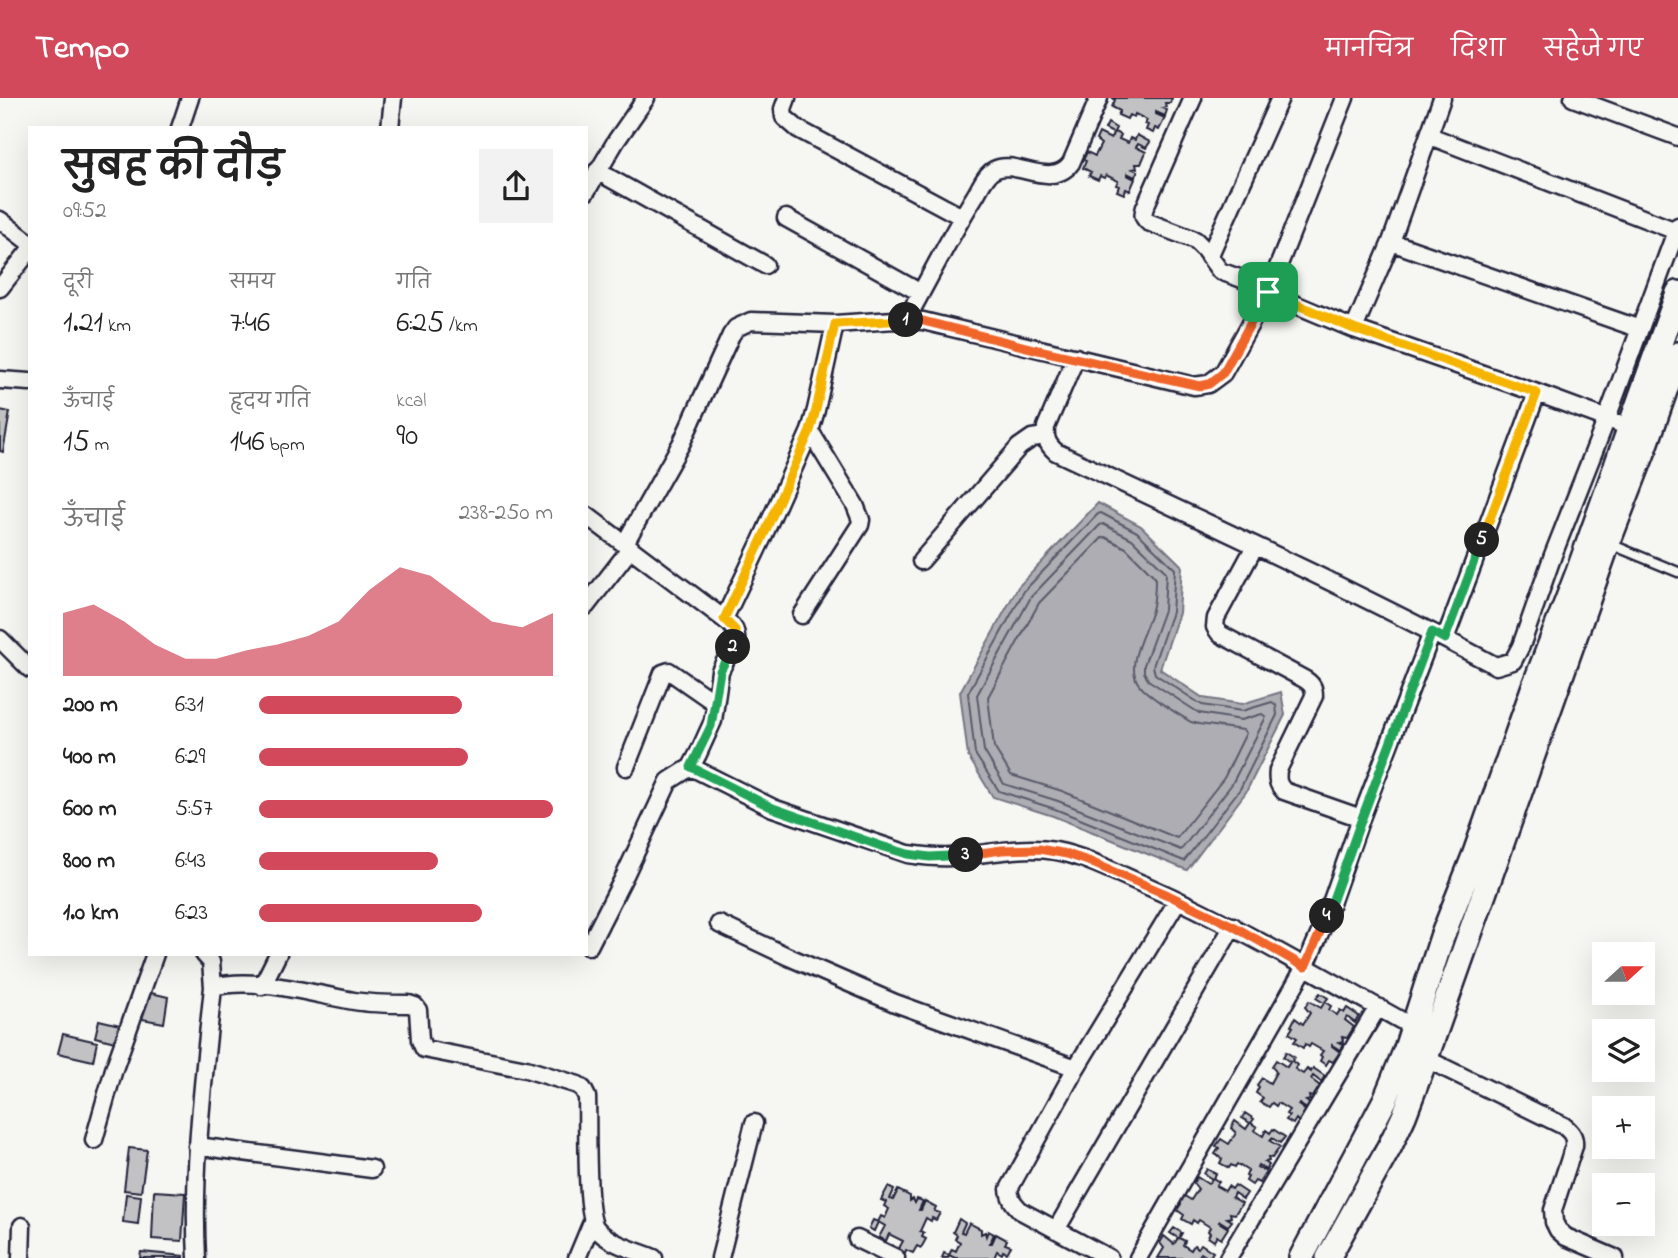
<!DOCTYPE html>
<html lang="hi">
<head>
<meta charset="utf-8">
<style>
	:root { --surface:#fff; --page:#f2f2f2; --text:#222; --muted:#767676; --accent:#d1495b }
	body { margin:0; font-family:"Indie Flower","Playpen Sans Deva",sans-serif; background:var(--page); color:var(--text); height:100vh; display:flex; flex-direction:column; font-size:26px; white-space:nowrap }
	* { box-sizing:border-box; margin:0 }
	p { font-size:23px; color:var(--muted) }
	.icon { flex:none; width:38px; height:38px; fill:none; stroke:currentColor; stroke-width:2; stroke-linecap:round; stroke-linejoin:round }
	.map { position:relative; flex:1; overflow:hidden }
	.details { position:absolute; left:28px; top:28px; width:560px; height:830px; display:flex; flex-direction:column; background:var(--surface); border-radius:0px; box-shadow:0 7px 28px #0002 }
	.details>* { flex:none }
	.needle { width:46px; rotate:69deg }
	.fabs { position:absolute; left:1592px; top:844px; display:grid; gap:14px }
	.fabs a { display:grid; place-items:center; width:63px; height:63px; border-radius:0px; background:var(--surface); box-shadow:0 7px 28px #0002; font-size:35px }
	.pin { position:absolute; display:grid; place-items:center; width:60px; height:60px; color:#fff; margin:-30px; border-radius:14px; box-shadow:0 4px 10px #0006 }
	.km { position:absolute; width:35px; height:35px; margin:-18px; border-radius:50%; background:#222; color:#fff; font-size:19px; line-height:35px; text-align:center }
	.round { display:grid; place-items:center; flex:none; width:74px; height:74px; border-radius:0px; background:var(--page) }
	.overview { display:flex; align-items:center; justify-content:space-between; height:119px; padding:0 35px }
	h1 { font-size:38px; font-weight:600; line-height:52px }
	.stats { display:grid; grid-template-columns:repeat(3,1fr); gap:10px; height:119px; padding:7px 35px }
	.stats div { display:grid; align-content:center }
	.stats b { font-size:30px; font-weight:600 }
	.stats small { font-size:19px; font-weight:400 }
	.stats p { font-size:19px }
	.chart { height:196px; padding:14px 35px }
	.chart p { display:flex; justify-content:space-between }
	.chart svg { width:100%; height:126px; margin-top:7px; fill:var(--accent); opacity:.7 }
	ul { padding:0 35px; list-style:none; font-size:23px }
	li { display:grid; grid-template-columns:112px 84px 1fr; align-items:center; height:52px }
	li i { height:18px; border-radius:9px; background:var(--accent) }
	header { display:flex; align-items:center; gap:42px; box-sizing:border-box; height:98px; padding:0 35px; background:var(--accent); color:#fff }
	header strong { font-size:33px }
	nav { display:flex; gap:38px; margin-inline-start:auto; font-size:24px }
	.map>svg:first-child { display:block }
</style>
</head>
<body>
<header>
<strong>Tempo</strong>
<nav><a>मानचित्र</a><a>दिशा</a><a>सहेजे गए</a></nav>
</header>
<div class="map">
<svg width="1678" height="1160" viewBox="0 0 1678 1160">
	<rect width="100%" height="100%" fill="#f6f6f2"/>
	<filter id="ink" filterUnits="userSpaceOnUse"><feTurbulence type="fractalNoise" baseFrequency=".0143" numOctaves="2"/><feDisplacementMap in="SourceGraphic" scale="14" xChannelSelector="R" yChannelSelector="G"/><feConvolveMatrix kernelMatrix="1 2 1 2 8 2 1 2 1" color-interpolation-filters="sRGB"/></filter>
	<g filter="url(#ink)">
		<!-- water -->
		<path fill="#adadb3" stroke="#757583" stroke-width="2" d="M1098 405 1141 428 1182 468 1179 515 1160 571 1203 600 1242 606 1281 594 1285 617 1246 694 1187 772 1053 718 993 699 968 658 960 594 1018 489Z"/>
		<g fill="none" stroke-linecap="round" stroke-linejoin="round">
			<!-- shore -->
			<path stroke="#5a5a6b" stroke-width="2" d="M1101 415 1137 434 1175 471 1172 514 1153 568 1155 576 1202 607 1242 613 1272 604 1276 607 1277 617 1240 691 1184 763 1055 711 999 693 975 656 968 595 1024 493 1098 416Z
				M1103 426 1132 441 1166 474 1164 512 1144 567V574L1148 582 1199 615 1241 622 1262 616 1266 619 1232 686 1181 752 1058 703 1004 686 984 653 977 597 1031 499 1100 427Z
				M1105 439 1126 450 1155 479C1155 489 1155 501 1152 512 1147 532 1125 565 1138 585 1145 597 1178 616 1191 624L1199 626 1243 632 1246 635 1224 680 1177 740 1062 693 1011 677 994 649 988 599 1039 505 1102 440Z"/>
		</g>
		<!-- building -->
		<path fill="#c2c2c4" stroke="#22223b" stroke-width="2" d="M1113 0H1172L1170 5H1165L1166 9 1163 10 1167 12 1165 18 1156 14V16L1165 20 1159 32 1155 30 1153 35 1146 32 1148 27 1145 26 1147 22 1135 16 1134 19 1129 17 1127 21 1118 17 1120 13 1112 9 1115 2Z
			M1108 25 1116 30 1114 34 1121 37 1119 41 1128 45 1130 40 1135 42 1137 37 1150 44 1146 50 1138 46 1136 49 1146 54 1141 66H1136L1137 70 1133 71 1138 73 1135 79 1127 75V77L1135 81 1130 93 1126 91 1124 96 1117 93 1119 88 1116 87 1118 83 1106 77 1104 80 1100 78 1098 82 1089 78 1091 74 1083 70 1086 63 1083 62 1087 54 1095 58 1101 46 1096 42 1099 35 1111 41 1113 35 1105 31Z
			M0 312 10 314 3 354 0 353Z
			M147 894 168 899 164 925 142 921Z
			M1320 895 1328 900 1325 904 1331 908 1329 912 1337 917 1340 912 1344 915 1347 910 1359 918 1355 925 1347 919 1345 922 1354 929 1347 940 1342 939 1343 943 1339 944 1344 946 1340 952 1332 947V948L1340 954 1333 964 1329 962 1326 967 1320 963 1322 959 1320 957 1323 953 1311 946 1309 949 1305 946 1303 950 1294 944 1297 940 1289 935 1293 929 1291 928 1295 920 1303 926 1310 915 1305 909 1309 903 1321 910 1324 905 1316 900Z
			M99 922 120 927 115 944 95 939Z
			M63 936 97 944 93 963 58 955Z
			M1286 954 1294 959 1292 963 1297 967 1295 971 1303 976 1307 971 1311 974 1313 970 1325 978 1321 984 1313 978 1311 981 1320 988 1313 999 1309 998 1310 1002 1306 1003 1310 1006 1307 1011 1299 1006 1298 1007 1306 1013 1299 1024 1296 1021 1293 1026 1286 1022 1289 1018 1286 1016 1289 1012 1278 1005 1276 1008 1272 1005 1269 1009 1260 1004 1263 1000 1256 995 1259 989 1257 987 1262 980 1270 985 1276 974 1272 968 1276 962 1287 969 1290 964 1283 959Z
			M1245 1015 1254 1021 1251 1025 1257 1029 1254 1032 1263 1038 1266 1032 1270 1035 1273 1031 1285 1039 1280 1045 1272 1040 1270 1043 1280 1049 1272 1060 1268 1059 1269 1063 1265 1064 1269 1067 1266 1072 1258 1067 1257 1069 1266 1074 1259 1085 1255 1083 1252 1087 1246 1083 1248 1079 1246 1078 1248 1073 1237 1066 1235 1069 1231 1067 1229 1070 1220 1065 1222 1061 1215 1056 1219 1050 1216 1048 1221 1041 1229 1046 1236 1035 1231 1030 1235 1023 1246 1031 1250 1025 1242 1020Z
			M129 1050 147 1052 141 1094 124 1092Z
			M1207 1071 1216 1076 1213 1080 1219 1084 1216 1088 1225 1093 1228 1088 1232 1091 1235 1087 1247 1095 1243 1101 1234 1095 1232 1099 1242 1105 1235 1116 1230 1115 1231 1119 1227 1120 1232 1123 1228 1128 1220 1123 1219 1124 1228 1130 1221 1141 1217 1138 1214 1143 1208 1139 1210 1135 1208 1133 1210 1129 1199 1122 1197 1125 1193 1122 1191 1126 1182 1121 1184 1117 1177 1112 1181 1106 1178 1104 1183 1097 1191 1102 1198 1091 1193 1085 1197 1079 1208 1086 1212 1081 1204 1076Z
			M888 1089 894 1092 890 1101 893 1102 898 1092 910 1098V1103L913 1101 915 1105 917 1101 923 1103 919 1112H921L925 1103 936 1109 934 1113 940 1115 936 1122 932 1120 931 1123 926 1120 920 1133 924 1135 922 1139 926 1141 921 1150 917 1148 913 1155 906 1152 905 1155 898 1152 903 1143 889 1136 886 1143 879 1139 885 1128 878 1124 874 1133 869 1130 873 1122 878 1124 881 1118 885 1120 889 1111 884 1108 886 1104 881 1102Z
			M154 1093 185 1095 182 1143 152 1141Z
			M126 1096 141 1098 138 1126 123 1124Z
			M959 1121 965 1125 961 1134 964 1135 969 1125 981 1131V1136L985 1134 986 1138 988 1133 994 1136 990 1145H992L996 1136 1007 1142 1005 1146 1011 1148 1007 1155 1003 1153 1002 1156 997 1153 994 1160H955L949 1157 948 1160H942L944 1155 949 1157 952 1151 956 1153 960 1144 955 1141 957 1137 953 1134Z
			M1174 1130 1182 1135 1179 1140 1185 1143 1183 1147 1191 1152 1194 1147 1198 1150 1201 1146 1213 1154 1209 1160 1201 1155 1199 1158 1202 1160H1158L1164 1150 1160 1145 1164 1138 1174 1146 1178 1140 1170 1135Z
			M141 1154 184 1158V1160H140Z"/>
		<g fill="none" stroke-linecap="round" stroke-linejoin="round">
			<defs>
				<path id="lane" d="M1610 446 1678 474"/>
				<path id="street" d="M787 0 783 11 784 19 798 31 962 119
					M1193 0 1145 109C1143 115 1142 119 1148 124L1195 142 1204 151 1220 173 1242 181 1275 198 1354 231 1537 295 1640 333
					M1573 0 1678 39
					M180 30 190 0
					M390 30 393 0
					M1430 38 1676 133
					M597 73 765 167
					M586 94 616 43 646 0
					M786 120 921 195
					M0 122 30 145
					M1391 144 1640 231
					M1209 159 1280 0
					M0 190 30 152
					M906 222C929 181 950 138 975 98 980 90 985 77 994 72 1015 60 1051 92 1071 65L1099 0
					M1354 231 1391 144 1442 0
					M1076 259 1046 329C1045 340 1047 346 1056 354 1203 423 1352 491 1496 568L1513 563 1521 548 1553 457 1607 320 1678 128
					M0 282 30 284
					M586 417 728 524C734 529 737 534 736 542L720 573 713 623 698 656 691 669 669 683 625 777 589 848
					M625 445 681 346 731 237 736 230 751 223 835 226 894 222 923 223 1194 288 1208 286 1223 275 1268 194 1345 0
					M1255 448 1216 520 1215 529 1220 536 1304 581C1312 586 1314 589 1314 598L1278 672C1277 681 1277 686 1284 693L1361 720
					M921 463 1019 349 1032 340 1045 338
					M586 508 631 450
					M802 517 860 427 861 422 855 407 810 333
					M724 521 762 441 810 333 816 312 835 226
					M0 541 30 571
					M1445 541 1537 295
					M626 669 663 575 669 573 715 605
					M691 669 773 710 908 756C922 758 936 760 950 759 986 757 1019 747 1056 753 1087 759 1116 775 1145 787 1238 828 1324 880 1413 929
					M719 826 789 859 895 905 1076 970
					M262 888 278 856
					M213 889C255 878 312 896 354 903 372 906 391 906 409 906L415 908 418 912 420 942 424 951 526 971 578 987 583 991 587 999C588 1023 585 1116 596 1130 607 1145 637 1153 654 1160
					M1416 956 1564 1028C1571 1034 1575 1038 1574 1048L1553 1112 1554 1124 1558 1132 1566 1139 1615 1160
					M94 1042 114 971 155 856
					M197 1048 372 1071
					M1056 1132 1233 828
					M857 1141 896 1160
					M21 1160 22 1128
					M197 1160C192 1069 204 979 213 889L211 864 204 856
					M577 1160 592 1124
					M720 1160 754 1025
					M1109 1160 1021 1113C1013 1105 1010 1101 1009 1091L1076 970 1178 802
					M1138 1160 1305 869 1323 828 1361 720 1432 535
					M1228 1160 1378 909"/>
				<path id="secondary" d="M1301 1160 1385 1002 1406 951 1442 839 1474 758 1534 588 1578 474 1678 195
					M1328 1160 1390 1048 1404 1018 1426 960 1608 445 1646 347 1678 256"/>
			</defs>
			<!-- lane casing -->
			<use href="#lane" stroke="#22223b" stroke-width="13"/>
			<!-- street casing -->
			<use href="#street" stroke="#22223b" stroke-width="21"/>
			<!-- secondary casing -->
			<use href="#secondary" stroke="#22223b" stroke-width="28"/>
			<!-- lane -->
			<use href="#lane" stroke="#f6f6f2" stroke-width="8"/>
			<!-- street -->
			<use href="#street" stroke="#f6f6f2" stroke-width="16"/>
			<!-- secondary -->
			<use href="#secondary" stroke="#f6f6f2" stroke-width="23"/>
		</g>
	</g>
	<g fill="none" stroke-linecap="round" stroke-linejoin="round" filter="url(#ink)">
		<defs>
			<path id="split-1" d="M906 222 923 223 943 228 1034 251 1200 288 1209 286 1223 275 1268 194"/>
			<path id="split-2" d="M733 549 736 542 735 532 724 521 762 441 810 333 816 312 835 226 906 222"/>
			<path id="split-3" d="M733 549 720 573 711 628 691 669 773 710 881 748 908 756 930 759 966 757"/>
			<path id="split-4" d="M966 757 1002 752 1039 751 1067 756 1088 763 1168 797 1233 828 1305 869 1327 818"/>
			<path id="split-5" d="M1327 818 1362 720 1432 534 1445 541 1482 442"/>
			<path id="split-6" d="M1268 194 1354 231 1537 295 1482 442"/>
		</defs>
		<!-- split-1 casing -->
		<use href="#split-1" stroke="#fff" stroke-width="14"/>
		<!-- split-2 casing -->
		<use href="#split-2" stroke="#fff" stroke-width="14"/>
		<!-- split-3 casing -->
		<use href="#split-3" stroke="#fff" stroke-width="14"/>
		<!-- split-4 casing -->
		<use href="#split-4" stroke="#fff" stroke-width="14"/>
		<!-- split-5 casing -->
		<use href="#split-5" stroke="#fff" stroke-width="14"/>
		<!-- split-6 casing -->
		<use href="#split-6" stroke="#fff" stroke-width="14"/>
		<!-- split-1 -->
		<use href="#split-1" stroke="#f0652b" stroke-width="9"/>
		<!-- split-2 -->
		<use href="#split-2" stroke="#f5b400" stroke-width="9"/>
		<!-- split-3 -->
		<use href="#split-3" stroke="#22a559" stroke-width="9"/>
		<!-- split-4 -->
		<use href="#split-4" stroke="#f0652b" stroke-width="9"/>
		<!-- split-5 -->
		<use href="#split-5" stroke="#22a559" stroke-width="9"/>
		<!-- split-6 -->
		<use href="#split-6" stroke="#f5b400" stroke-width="9"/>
	</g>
</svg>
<div class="fabs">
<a><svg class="needle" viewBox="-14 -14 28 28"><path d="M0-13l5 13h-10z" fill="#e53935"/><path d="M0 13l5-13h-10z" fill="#767676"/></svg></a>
<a><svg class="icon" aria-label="layers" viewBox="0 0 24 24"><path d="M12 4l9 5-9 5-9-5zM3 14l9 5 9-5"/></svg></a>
<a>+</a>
<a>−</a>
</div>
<div class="pin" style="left:1268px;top:194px;background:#1e9e55"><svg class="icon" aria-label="arrive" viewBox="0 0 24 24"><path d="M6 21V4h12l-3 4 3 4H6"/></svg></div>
<b class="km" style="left:906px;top:222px">1</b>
<b class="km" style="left:733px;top:549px">2</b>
<b class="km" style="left:966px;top:757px">3</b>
<b class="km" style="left:1327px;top:818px">4</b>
<b class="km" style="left:1482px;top:442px">5</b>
<section class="details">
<div class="overview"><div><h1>सुबह की दौड़</h1><p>09:52</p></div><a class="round"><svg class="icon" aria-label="share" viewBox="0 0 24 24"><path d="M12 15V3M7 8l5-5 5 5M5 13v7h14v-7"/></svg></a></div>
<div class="stats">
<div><p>दूरी</p><b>1.21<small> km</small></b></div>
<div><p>समय</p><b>7:46</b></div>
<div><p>गति</p><b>6:25<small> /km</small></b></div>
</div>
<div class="stats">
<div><p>ऊँचाई</p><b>15<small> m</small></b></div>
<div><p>हृदय गति</p><b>146<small> bpm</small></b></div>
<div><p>kcal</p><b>90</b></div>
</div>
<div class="chart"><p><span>ऊँचाई</span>238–250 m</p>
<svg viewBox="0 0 160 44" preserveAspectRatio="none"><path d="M0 44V22L10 19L20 25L30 33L40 38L50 38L60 35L70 33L80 30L90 25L100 14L110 6L120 9L130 17L140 25L150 27L160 22V44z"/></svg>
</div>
<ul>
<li><b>200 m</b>6:31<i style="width:69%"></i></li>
<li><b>400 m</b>6:29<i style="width:71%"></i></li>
<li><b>600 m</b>5:57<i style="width:100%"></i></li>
<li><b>800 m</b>6:43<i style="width:61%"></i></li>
<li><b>1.0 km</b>6:23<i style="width:76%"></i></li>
</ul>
</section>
</div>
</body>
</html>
